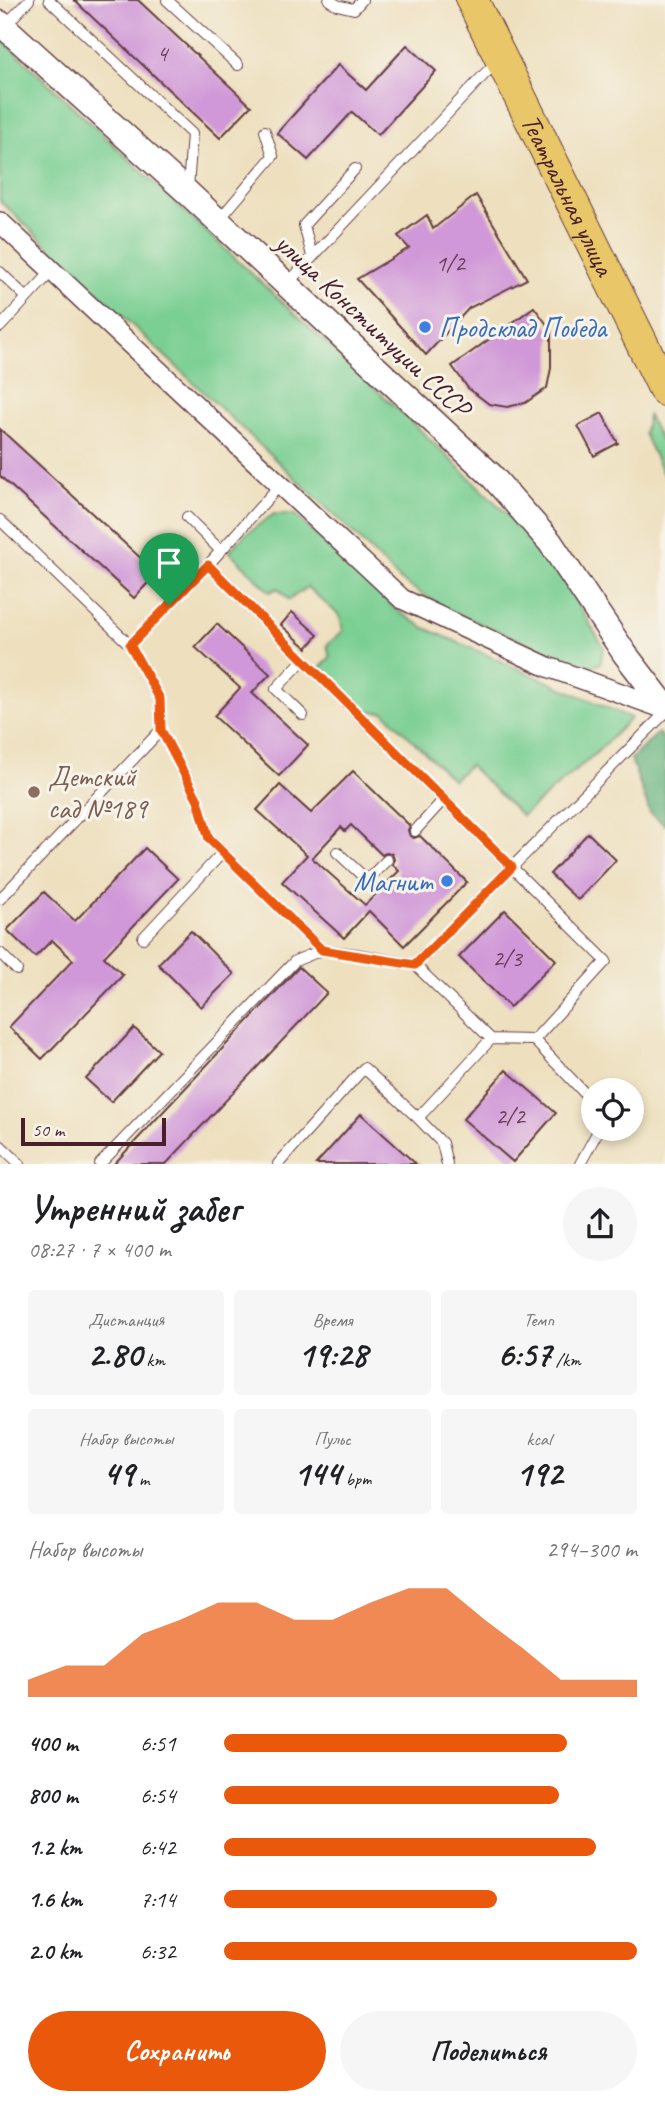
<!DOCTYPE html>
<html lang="ru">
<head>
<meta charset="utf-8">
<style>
	:root { --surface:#fff; --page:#f6f6f6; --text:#202124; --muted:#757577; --accent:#ea580c }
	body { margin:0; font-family:Caveat,sans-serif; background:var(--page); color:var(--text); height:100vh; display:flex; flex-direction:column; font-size:26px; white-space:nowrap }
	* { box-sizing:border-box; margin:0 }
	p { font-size:23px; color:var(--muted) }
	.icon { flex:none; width:38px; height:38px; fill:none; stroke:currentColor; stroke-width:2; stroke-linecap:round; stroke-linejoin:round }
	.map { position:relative; height:1164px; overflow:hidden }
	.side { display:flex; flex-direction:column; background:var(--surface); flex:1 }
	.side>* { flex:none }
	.controls { position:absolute; left:581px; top:1078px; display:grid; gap:14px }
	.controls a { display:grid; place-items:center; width:63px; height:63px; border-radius:50%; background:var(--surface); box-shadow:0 4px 10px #0003; font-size:35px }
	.scale { position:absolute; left:21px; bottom:18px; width:145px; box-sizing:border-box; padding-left:7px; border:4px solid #4a1f2b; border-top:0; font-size:19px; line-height:24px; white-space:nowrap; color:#4a1f2b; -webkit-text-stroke:5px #f7f3e8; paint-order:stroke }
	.pin { position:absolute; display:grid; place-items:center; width:60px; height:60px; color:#fff; margin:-72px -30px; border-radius:50% 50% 50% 0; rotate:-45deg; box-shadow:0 0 7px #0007 }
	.pin .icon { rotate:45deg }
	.round { display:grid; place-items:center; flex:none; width:74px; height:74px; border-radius:37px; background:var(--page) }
	.summary { display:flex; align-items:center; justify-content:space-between; height:119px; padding:0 28px }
	h1 { font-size:38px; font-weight:700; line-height:52px }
	.figures { display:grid; grid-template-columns:repeat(3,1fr); gap:10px; height:119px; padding:7px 28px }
	.figures div { display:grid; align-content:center; border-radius:7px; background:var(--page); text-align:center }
	.figures b { font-size:35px; font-weight:700 }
	.figures small { font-size:19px; font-weight:400 }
	.figures p { font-size:19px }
	.chart { height:196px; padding:14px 28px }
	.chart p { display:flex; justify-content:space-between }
	.chart svg { width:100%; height:126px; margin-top:7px; fill:var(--accent); opacity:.7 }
	.button { display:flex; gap:14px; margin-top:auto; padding:14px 28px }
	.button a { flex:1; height:80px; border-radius:42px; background:var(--accent); color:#fff; font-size:28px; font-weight:700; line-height:80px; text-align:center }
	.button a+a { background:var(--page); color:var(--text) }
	ul { padding:0 28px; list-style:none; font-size:23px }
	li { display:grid; grid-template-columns:112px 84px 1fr; align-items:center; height:52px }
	li i { height:18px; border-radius:9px; background:var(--accent) }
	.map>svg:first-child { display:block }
</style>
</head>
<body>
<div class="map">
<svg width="665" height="1164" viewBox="0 0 665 1164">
	<rect width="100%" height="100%" fill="#f7f3e8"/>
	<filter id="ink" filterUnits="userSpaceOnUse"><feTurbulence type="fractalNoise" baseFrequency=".0143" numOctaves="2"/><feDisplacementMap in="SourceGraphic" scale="14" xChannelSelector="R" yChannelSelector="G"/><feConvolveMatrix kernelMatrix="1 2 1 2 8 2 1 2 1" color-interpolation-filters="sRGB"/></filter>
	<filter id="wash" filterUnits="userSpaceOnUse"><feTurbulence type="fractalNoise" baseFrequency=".00686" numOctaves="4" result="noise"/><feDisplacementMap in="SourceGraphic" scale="28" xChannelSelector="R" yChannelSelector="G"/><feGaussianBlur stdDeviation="1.57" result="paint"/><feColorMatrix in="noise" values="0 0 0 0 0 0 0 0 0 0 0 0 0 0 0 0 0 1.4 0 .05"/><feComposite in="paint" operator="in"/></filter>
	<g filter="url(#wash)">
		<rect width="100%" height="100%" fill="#eee0bf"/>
		<!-- green -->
		<path fill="#7acf93" stroke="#62775f" stroke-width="2" d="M0 38 183 210 421 431 530 536 566 584 604 648 600 664 588 668 447 610 400 580 343 523 0 201Z
			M648 416 665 448V478L644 434Z
			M274 514H294L399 612 425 628 631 718 595 754 522 816 469 765 453 780 384 712 363 711 321 667 330 657 327 645 343 631 340 616 307 587 289 600 278 588 270 592 229 551 246 534Z"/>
		<!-- forest -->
		<path fill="#63b27d" stroke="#566854" stroke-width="2" d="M658 733 665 740V825L650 813 631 759Z"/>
		<g id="blocks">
			<!-- building -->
			<path fill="#d098d8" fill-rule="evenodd" d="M74 0H138L251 106 220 138Z
				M407 45 436 71 378 135 352 112 308 160 277 133 338 65 366 90Z
				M476 195 527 279 469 308 426 355 357 279 409 248 398 236 427 215 433 229Z
				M534 307 551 330V368L547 388 525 403 507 407 489 404 468 388 452 366Z
				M602 413 618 443 594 456 578 426Z
				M0 429 157 573 134 598 0 476Z
				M292 612 318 635 307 648 281 625Z
				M217 624 270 674 252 693 308 745 279 776 214 716 240 688 195 647Z
				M353 771 410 826 408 830 410 836 414 838 420 836 467 882 404 946 369 911 344 938 282 882 307 855 257 810 280 785 311 813ZM351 825 382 855 386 853 392 854 394 859 393 865 399 871 365 905 312 858 341 827 345 831Z
				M588 833 616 860 578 900 550 874Z
				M145 848 178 879 104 957 123 975 42 1059 9 1027 73 960 52 940 35 957 7 930 44 892 75 921Z
				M505 910 556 960 510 1007 459 957Z
				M191 931 234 974 201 1007 158 964Z
				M299 967 327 993 166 1164H114Z
				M134 1028 159 1051 111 1102 86 1079Z
				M506 1070 556 1113 513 1162 463 1119Z
				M361 1114 416 1164H316Z"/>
		</g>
	</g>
	<g filter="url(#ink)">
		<use href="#blocks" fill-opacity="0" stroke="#633c41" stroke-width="2"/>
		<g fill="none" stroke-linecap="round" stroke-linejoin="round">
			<defs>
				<path id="service" d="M49 0 192 134 188 188
					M167 0 238 65
					M329 0 337 5 354 9 362 0
					M4 27 29 0
					M219 220 273 156 265 131
					M312 256 304 225 355 169
					M0 272 27 298
					M287 284 497 61
					M0 327 52 271
					M187 517 221 551
					M0 520 130 645 208 565 280 485
					M208 565 606 961 534 1040 491 1039
					M130 645 160 699 161 730 198 800 209 839 322 950
					M303 660 276 689 303 715
					M415 831 444 799
					M337 852 367 880 387 860
					M0 899 161 730
					M143 938 223 852
					M0 953 17 970
					M534 1040 593 1102
					M418 1118 491 1039 415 965 665 713
					M0 1145 20 1164
					M100 1164 295 961 322 950 356 954 415 965
					M278 1164 364 1068 418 1118 442 1143 447 1164
					M580 1164 598 1131V1129"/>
				<path id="minor" d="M0 222 402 599 548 667 665 709"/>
				<path id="tertiary" d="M0 23 187 192 491 475 550 542 625 654 665 706"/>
				<g id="primary">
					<path id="s1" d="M472 0 665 390"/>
				</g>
			</defs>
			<!-- service casing -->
			<use href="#service" stroke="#633c41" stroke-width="12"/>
			<!-- minor casing -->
			<use href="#minor" stroke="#633c41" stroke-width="22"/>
			<!-- tertiary casing -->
			<use href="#tertiary" stroke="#633c41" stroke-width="27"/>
			<!-- primary casing -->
			<use href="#primary" stroke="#633c41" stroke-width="34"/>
			<!-- service -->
			<use href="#service" stroke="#fff" stroke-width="10"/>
			<!-- minor -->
			<use href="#minor" stroke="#fff" stroke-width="19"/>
			<!-- tertiary -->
			<use href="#tertiary" stroke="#fff" stroke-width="24"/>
			<!-- primary -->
			<use href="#primary" stroke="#e9c769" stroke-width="32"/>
		</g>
	</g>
	<g fill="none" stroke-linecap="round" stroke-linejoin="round" filter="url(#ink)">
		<defs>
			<path id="route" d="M208 565 512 867 415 965 322 950 209 839 198 800 161 730 160 699 130 645Z"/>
		</defs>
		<!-- route casing -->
		<use href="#route" stroke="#fff" stroke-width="14"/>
		<!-- route -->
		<use href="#route" stroke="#ea580c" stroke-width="9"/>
	</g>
	<!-- markers -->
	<g fill="#3f7fe0" stroke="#f7f3e8" stroke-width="2.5">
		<circle cx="425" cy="327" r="7"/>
		<circle cx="447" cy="881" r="7"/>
	</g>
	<circle fill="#8d6e63" stroke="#f7f3e8" stroke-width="2.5" cx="34" cy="792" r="7"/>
	<g text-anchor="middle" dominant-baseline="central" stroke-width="6" stroke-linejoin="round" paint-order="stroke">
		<!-- number labels -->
		<g font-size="24" fill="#6c3d56">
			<text x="162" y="53">4</text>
			<text x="450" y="263">1/2</text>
			<text x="507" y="958">2/3</text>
			<text x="510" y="1116">2/2</text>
		</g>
		<!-- street labels -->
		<g font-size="28" fill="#4a1f2b" stroke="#f7f3e8">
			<text stroke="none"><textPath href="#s1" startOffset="217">Театральная улица</textPath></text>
			<text transform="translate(373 325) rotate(43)">улица Конституции СССР</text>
		</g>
		<!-- shop labels -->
		<g font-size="28" fill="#366cbe" stroke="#f7f3e8" text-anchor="start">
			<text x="439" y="327">Продсклад Победа</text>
			<text x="433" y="881" text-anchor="end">Магнит</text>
		</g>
		<!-- education labels -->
		<g font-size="28" fill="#785e54" stroke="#f7f3e8" text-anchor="start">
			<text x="48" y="776">Детский<tspan x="48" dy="32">сад №189</tspan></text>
		</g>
	</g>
</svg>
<div class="controls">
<a><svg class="icon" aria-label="locate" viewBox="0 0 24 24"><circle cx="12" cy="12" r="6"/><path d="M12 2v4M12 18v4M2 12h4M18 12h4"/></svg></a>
</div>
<div class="scale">50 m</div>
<div class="pin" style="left:169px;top:605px;background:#1e9e55"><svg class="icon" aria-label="arrive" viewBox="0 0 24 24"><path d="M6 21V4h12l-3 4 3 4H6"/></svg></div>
</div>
<section class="side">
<div class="summary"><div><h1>Утренний забег</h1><p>08:27 · 7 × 400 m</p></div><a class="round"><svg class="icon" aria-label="share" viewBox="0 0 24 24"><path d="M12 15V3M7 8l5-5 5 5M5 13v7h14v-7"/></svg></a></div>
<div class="figures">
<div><p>Дистанция</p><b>2.80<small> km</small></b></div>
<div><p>Время</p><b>19:28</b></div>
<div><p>Темп</p><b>6:57<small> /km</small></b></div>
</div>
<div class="figures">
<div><p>Набор высоты</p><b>49<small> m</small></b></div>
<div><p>Пульс</p><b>144<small> bpm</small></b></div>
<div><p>kcal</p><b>192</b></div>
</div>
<div class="chart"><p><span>Набор высоты</span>294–300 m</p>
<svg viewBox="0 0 160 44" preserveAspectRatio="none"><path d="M0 44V38L10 33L20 33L30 22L40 17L50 11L60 11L70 17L80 17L90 11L100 6L110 6L120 17L130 27L140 38L150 38L160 38V44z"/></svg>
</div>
<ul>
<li><b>400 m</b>6:51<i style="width:83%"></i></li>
<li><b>800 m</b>6:54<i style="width:81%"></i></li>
<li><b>1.2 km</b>6:42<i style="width:90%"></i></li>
<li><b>1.6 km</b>7:14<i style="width:66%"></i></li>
<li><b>2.0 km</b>6:32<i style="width:100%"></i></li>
</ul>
<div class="button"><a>Сохранить</a><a>Поделиться</a></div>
</section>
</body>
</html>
